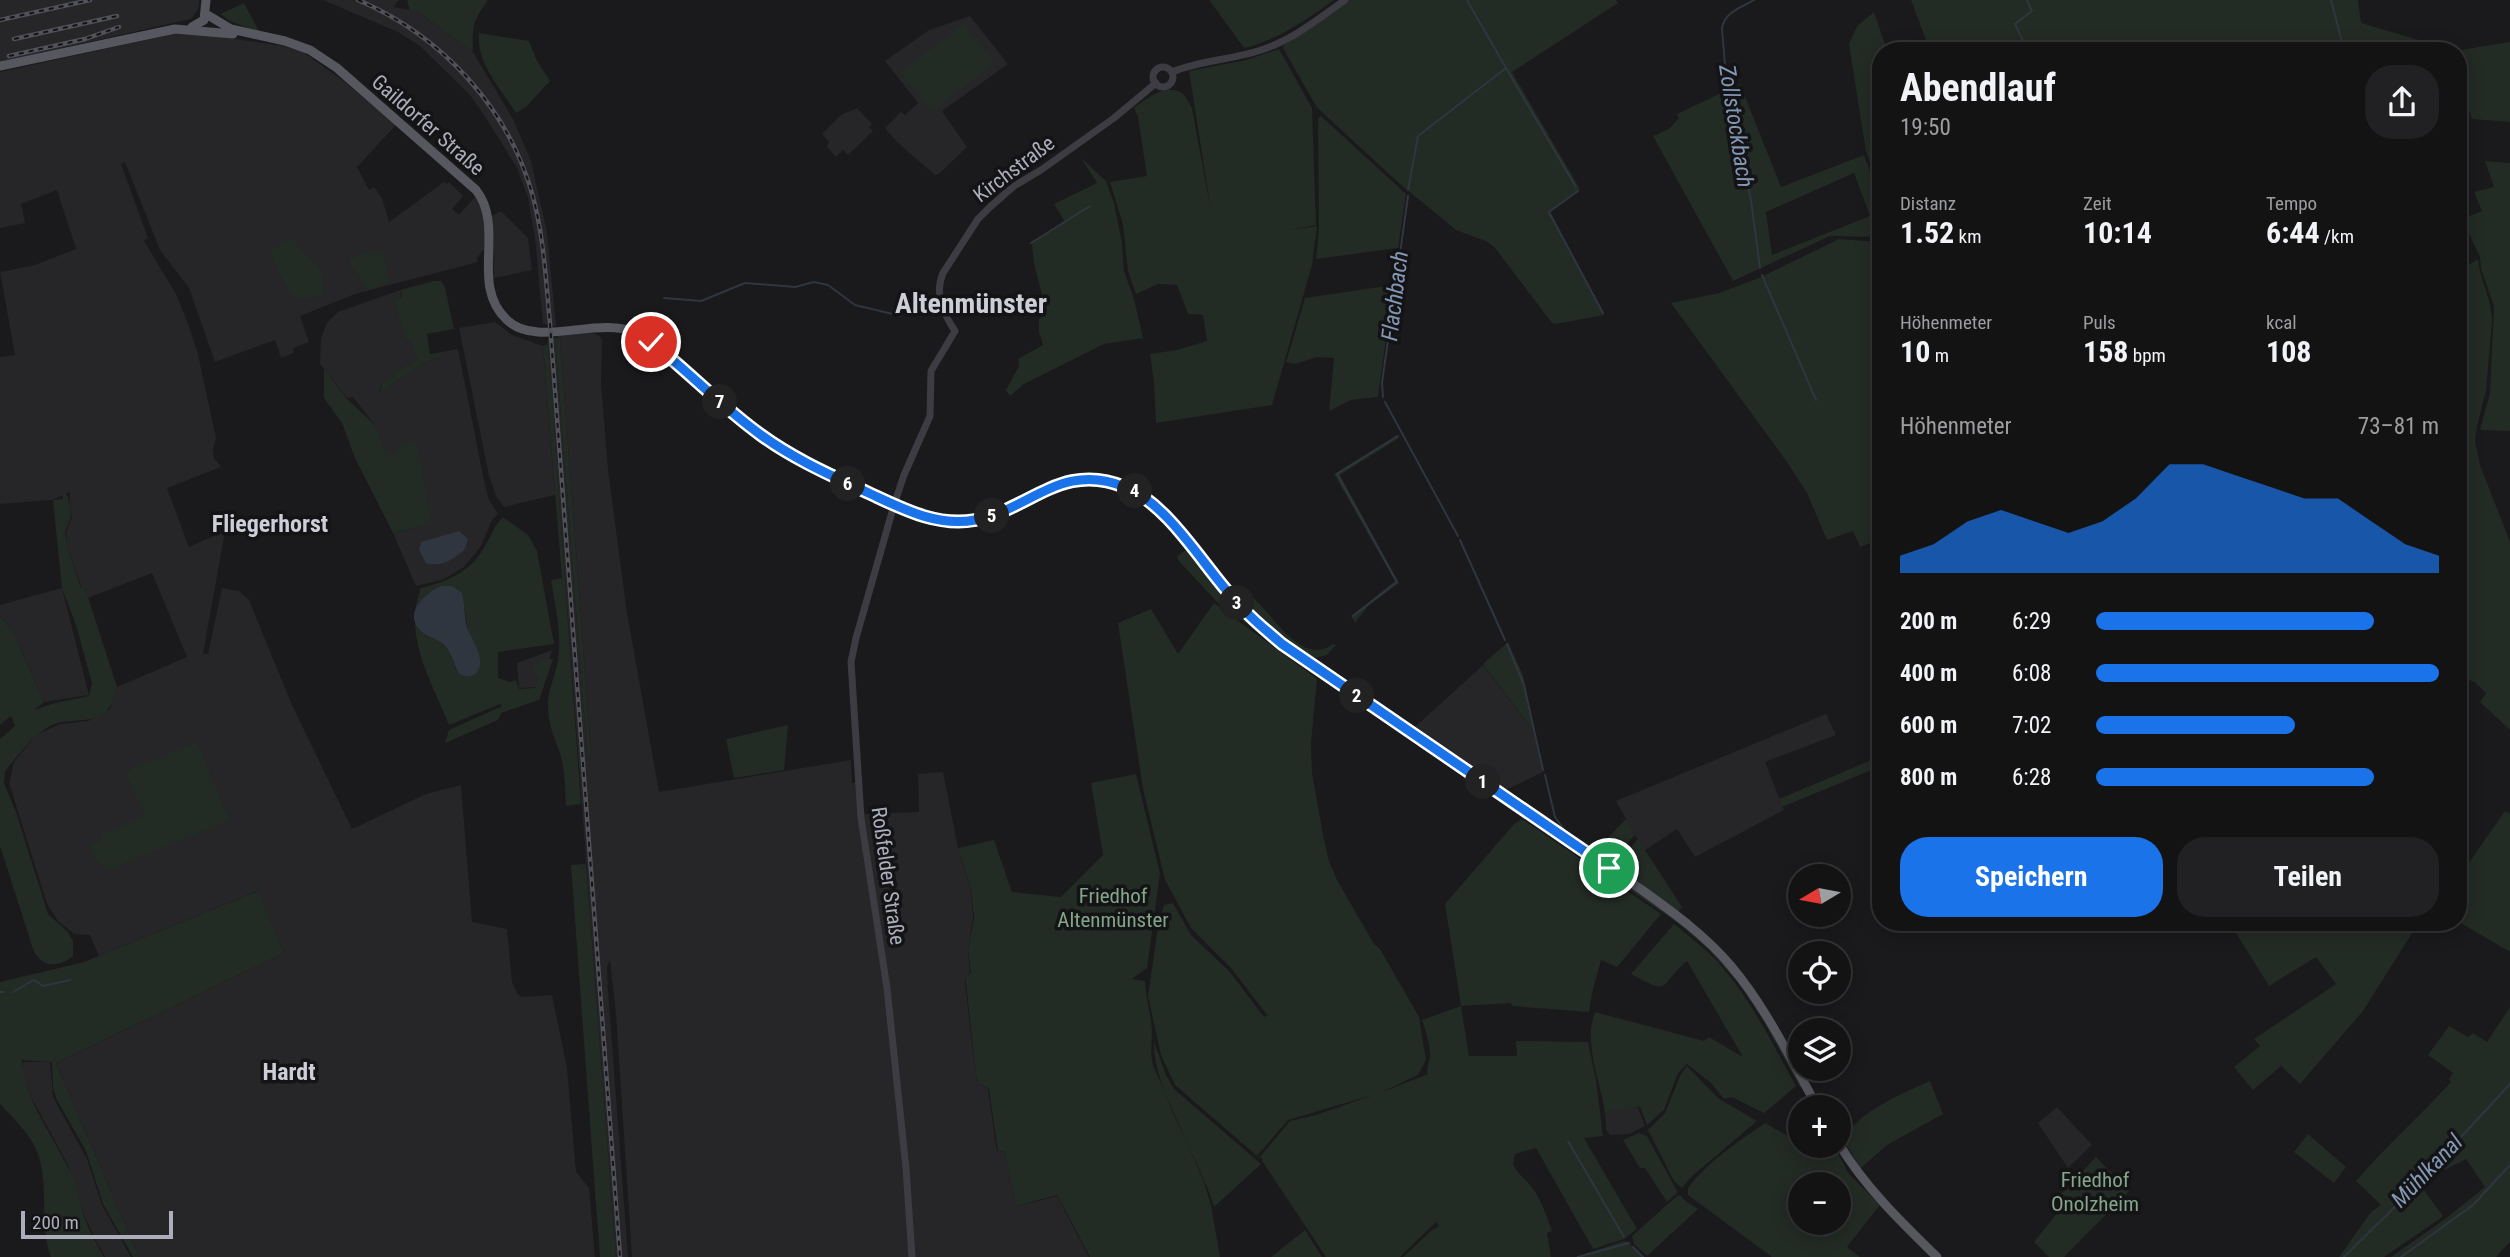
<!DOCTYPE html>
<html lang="de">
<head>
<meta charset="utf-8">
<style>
	:root { --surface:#141314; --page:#212022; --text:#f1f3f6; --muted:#9d9ea0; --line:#333234; --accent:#1a73e8 }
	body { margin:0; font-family:"Roboto Condensed",sans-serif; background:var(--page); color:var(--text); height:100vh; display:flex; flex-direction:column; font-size:26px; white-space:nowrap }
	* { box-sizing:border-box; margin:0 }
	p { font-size:23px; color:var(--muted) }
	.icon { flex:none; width:38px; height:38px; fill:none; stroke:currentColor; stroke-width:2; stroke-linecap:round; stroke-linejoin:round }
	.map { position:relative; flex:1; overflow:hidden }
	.panel { position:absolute; left:1872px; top:42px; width:595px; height:889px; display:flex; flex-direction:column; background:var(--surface); border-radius:28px; box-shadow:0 4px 18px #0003,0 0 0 2px var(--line) }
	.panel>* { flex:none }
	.needle { width:46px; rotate:260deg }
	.tools { position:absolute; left:1788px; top:864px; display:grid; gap:14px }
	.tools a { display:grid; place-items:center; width:63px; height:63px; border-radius:50%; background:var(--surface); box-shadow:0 4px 18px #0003,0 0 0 2px var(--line); font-size:35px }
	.scale { position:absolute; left:21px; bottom:18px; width:152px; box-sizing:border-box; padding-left:7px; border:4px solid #acaebb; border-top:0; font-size:19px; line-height:24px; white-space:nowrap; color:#acaebb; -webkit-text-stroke:5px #141416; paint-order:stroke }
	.pin { position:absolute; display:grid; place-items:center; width:60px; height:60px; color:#fff; margin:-30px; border:4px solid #fff; border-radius:50%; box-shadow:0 2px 7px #0007 }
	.km { position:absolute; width:35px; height:35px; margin:-18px; border-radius:50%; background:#222; color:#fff; font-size:19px; line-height:35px; text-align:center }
	.round { display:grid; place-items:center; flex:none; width:74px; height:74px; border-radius:28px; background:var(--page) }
	.head { display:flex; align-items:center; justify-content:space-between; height:119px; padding:0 28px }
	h1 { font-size:38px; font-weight:700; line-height:52px }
	.stats { display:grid; grid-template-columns:repeat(3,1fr); gap:10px; height:119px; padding:7px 28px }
	.stats div { display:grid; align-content:center }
	.stats b { font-size:30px; font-weight:700 }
	.stats small { font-size:19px; font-weight:400 }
	.stats p { font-size:19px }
	.chart { height:196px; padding:14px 28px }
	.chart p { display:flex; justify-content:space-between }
	.chart svg { width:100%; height:126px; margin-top:7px; fill:var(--accent); opacity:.7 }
	.action { display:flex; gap:14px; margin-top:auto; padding:14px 28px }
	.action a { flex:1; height:80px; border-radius:28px; background:var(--accent); color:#fff; font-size:28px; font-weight:700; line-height:80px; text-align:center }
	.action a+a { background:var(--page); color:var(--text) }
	ul { padding:0 28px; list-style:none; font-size:23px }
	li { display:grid; grid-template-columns:112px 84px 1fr; align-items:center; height:52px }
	li i { height:18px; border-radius:9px; background:var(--accent) }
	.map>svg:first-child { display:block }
</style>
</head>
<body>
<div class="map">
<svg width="2510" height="1257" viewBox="0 0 2510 1257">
	<rect width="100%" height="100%" fill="#1a191b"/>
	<!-- built -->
	<path fill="#262528" d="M0 0H199V3L198 9 191 19 0 62Z
		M323 0H399L393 7 417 11 473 52 513 119 531 161 547 232 556 326 543 324 535 238 528 198 517 168 486 118 470 95 420 46 398 32Z
		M970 16 1008 64 942 111 967 147 939 174 935 175 896 141 885 128 901 112 905 115 918 103 885 61 929 30Z
		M192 33 284 46 303 52 341 79 396 125 357 167 369 190 374 187 382 198 389 222 444 182 447 184 449 182 463 196 452 209 459 215 474 198 480 195 489 248 484 249 477 258 478 262 355 294 300 316 309 342 293 348 294 353 281 358 275 340 215 362 189 288 160 250 125 162 121 164 148 238 144 241 176 294 187 321 198 354 216 438 213 449 214 458 221 467 167 488 189 547 225 531 203 654H208L222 588 239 591 249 600 292 705 352 829 426 794 461 785 472 922 507 929 512 982 518 995 522 997 552 995 567 1068 576 1172 589 1188 595 1257H139L56 1063 284 953 257 891 99 956 90 935 74 934 58 921 47 904 9 783 14 762 36 735 60 724 88 721 105 712 110 709 117 687 187 657 152 573 88 598 85 588 82 589 67 545 66 532 72 517 69 508 70 492 52 500 0 504V357L15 355 0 272 35 265 76 249 57 190 21 204 25 223 0 228V72L173 34Z
		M857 108 872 124 869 127 873 131 848 155 843 150 836 157 827 147 829 142 822 134 841 115Z
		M501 211 528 238 532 270 494 278 492 216Z
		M400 290 406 340 410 338 417 359 393 374 395 376 382 384 379 392 428 361 441 357V352L458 349 484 481 489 500 498 514 492 520 481 546 464 567 442 580 416 586 393 533 413 528 374 424 353 397 347 398 320 364 321 338 327 323 338 312Z
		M495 322 512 335 543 346 555 495 504 507 496 496 489 476 459 328Z
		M591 333 600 336 602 341 601 384 608 470 627 613 659 792 851 760 852 783H861L864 814 919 812 918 774 943 772 958 848 971 891 973 917 968 951 970 973 966 977 965 983 977 1083 988 1089 997 1152 1004 1151 1016 1206 1057 1196 1089 1257H632L616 1014 610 960 607 967 608 990 628 1257H616L547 340 555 338 587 753 591 752 560 338 556 336Z
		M62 588 89 695 44 702 13 631 0 617V605Z
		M552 650 542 687 519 688 517 663Z
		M1483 665 1534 732 1543 772 1504 791 1416 732 1415 727Z
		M1826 714 1836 735 1765 762 1784 810 1695 857 1677 829 1644 851 1616 801Z
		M23 1062H50L53 1097 87 1159 102 1205 131 1257H105L97 1243 84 1215 68 1165 30 1095 23 1075Z
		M2057 1107 2092 1145 2068 1168 2038 1123Z
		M1624 1108H1638L1645 1126 1629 1134 1610 1135 1606 1129 1605 1111Z"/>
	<!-- green -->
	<path fill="#232b25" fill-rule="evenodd" d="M407 0H488C473 21 472 26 473 52L417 11H410Z
		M1209 0H1334C1306 20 1278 40 1244 48Z
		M1350 0H1616L1618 3 1512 72 1580 189 1550 212 1604 315 1556 324 1552 323 1495 248 1488 242 1456 230 1400 184 1326 116 1316 106 1283 48 1284 45Z
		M1911 0H2358L2361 23 2446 48 2427 51H1930Z
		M244 3 260 33 230 21 220 14Z
		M1874 12 1887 51H1881V192L1866 152 1849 44 1857 26Z
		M964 24 995 63 931 111 900 72Z
		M479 33 529 41 536 59 550 81 526 107 516 113C501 89 476 63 479 33Z
		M2510 42V122L2472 119 2459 82V51H2454Z
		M1279 49 1312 108 1316 225 1290 230 1317 226 1312 265 1272 405 1156 423 1154 383 1150 354 1177 350 1207 341 1203 315 1188 314 1177 285 1158 284 1136 294 1128 271 1123 225 1110 182 1147 176 1138 117 1134 108C1145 99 1167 83 1182 93 1186 96 1189 103 1192 108L1211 211 1189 71 1246 60Z
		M1740 84 1781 187 1864 155 1881 201V237L1830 236 1733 281 1653 136 1669 129 1679 118 1677 114ZM1854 173 1870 216 1772 255 1766 212Z
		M1321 116 1406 194 1398 248 1316 259 1319 229 1318 119Z
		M1081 158 1106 181 1114 203 1122 242 1124 271 1134 299 1143 338 1104 344 1024 384 1010 396 1006 390 1019 366 1018 359 1043 345 1039 332V319L1046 313C1042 289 1032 266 1032 242L1065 222 1054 204 1097 183Z
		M2485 161 2510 163V431L2480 430 2490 393 2494 306 2481 269 2480 257 2462 219 2482 211 2474 192 2494 187Z
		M292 238C306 260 329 262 322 295 314 297 301 302 294 296 285 289 274 261 270 250Z
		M1839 239 1881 242V539L1860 547 1853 531 1827 540 1807 493 1787 462 1671 303 1719 293 1759 278Z
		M383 250 390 281 389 283 368 289 348 260 363 254Z
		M2478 259C2480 281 2492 299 2492 321L2486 390 2477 426 2475 441 2480 465 2510 542V730L2480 702 2486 693 2476 683 2459 675V271Z
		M434 281H441L445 287 454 329 427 334 430 354 441 352V357L428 361 380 392 382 384 394 376 393 373 417 359 410 339 405 340 394 299 402 297 400 290Z
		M1393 285 1378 397 1351 400 1329 411 1334 358 1317 357 1295 364 1286 362 1305 298Z
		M555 338H560L591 753H587Z
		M548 344 581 804 566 806C565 789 565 770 560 753 554 737 548 724 548 706 547 690 556 676 558 660 562 633 555 606 551 580L562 578 543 346Z
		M324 369 347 399 374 424 386 454 391 453 392 457H396L395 453 399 451 397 444 417 442 432 523 393 533 355 458 342 423 324 398Z
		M1397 435 1399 438 1340 475 1399 583 1368 606 1355 623 1351 616 1395 581 1334 474Z
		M62 489 68 497 71 517 65 532 67 545 81 588H85L117 687C115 694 113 702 109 708 97 726 69 717 52 725 32 735 20 754 5 771L4 783 16 812 48 914 68 932 73 941V956C58 968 41 968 33 949L0 846V739L15 726 11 716 0 725V617L13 631 44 702 34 710 55 703 89 696 92 683 76 625 62 588 53 500 63 499Z
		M503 517 528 535 537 551 554 644 498 652V678L510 682 516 680 519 689 535 688 539 678 534 671V666L543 659H553L539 700 501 713 498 720 445 743 449 730 502 706 500 704 449 725C432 682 402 635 421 588 448 581 471 572 485 546 491 536 494 526 503 517ZM462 593 468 630 476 648 459 674C454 666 452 655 446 648 433 630 401 633 421 600Z
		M1186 550 1237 609 1497 798 1268 640 1216 601 1178 560 1177 556Z
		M1242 590C1268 601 1297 670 1333 644L1336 645 1327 655 1315 658C1294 650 1244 614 1242 590Z
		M1214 603 1317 679 1311 743 1312 773 1324 840 1329 861 1337 880 1374 944 1380 949 1419 1017 1426 1060 1418 1075 1382 1092 1428 1074C1426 1067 1429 1063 1430 1056 1430 1044 1426 1032 1422 1020L1461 1006 1445 904 1514 824 1522 819 1661 914 1617 967 1601 960C1596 978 1591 996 1589 1012L1512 1006 1511 1003 1461 1006 1469 1056H1517L1516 1041 1588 1042 1596 1080 1603 1136 1584 1138 1637 1229 1624 1239 1593 1249 1536 1148 1515 1154 1513 1164C1518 1175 1527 1180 1534 1190 1542 1202 1547 1217 1552 1231L1547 1233 1551 1257H1403L1432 1230 1439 1226 1436 1222 1400 1257H1326L1262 1161 1263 1158H1259L1290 1121 1316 1115 1373 1095 1288 1120 1257 1156 1175 1085 1161 1055 1148 996 1158 927 1164 905 1173 903 1191 935 1230 972 1264 1017 1270 1014 1267 1015 1231 968 1191 928 1165 880 1143 789 1118 623 1151 609 1178 654Z
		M1508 642 1523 675 1534 732 1483 664Z
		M788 725 784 770 734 778 726 739Z
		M194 743 198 744 228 817 227 821 111 869C97 865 94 858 89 846L102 840 100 834 145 816 127 776 129 770Z
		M1881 756V766L1782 807 1779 799Z
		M1136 774 1160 873 1147 968 1132 979 1145 981C1146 998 1151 1015 1152 1031 1152 1044 1150 1053 1153 1065L1204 1182 1211 1205 1220 1257H1090L1057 1195 1016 1206 1004 1151 998 1152 989 1089 977 1083 966 983V977L971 973 968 951 974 917 971 890 958 848 994 840 1012 892 1061 897 1103 855 1091 783Z
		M1503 800 1677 919 1722 959 1755 1004 1802 1086 1800 1087 1763 1020 1741 986 1709 950 1678 923 1501 802Z
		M2505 811 2510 814V952L2459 922V877Z
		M1626 819 1635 835 1611 861H1603L1593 853Z
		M1638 839 1682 907 1677 913 1618 870 1617 863Z
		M586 864 616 1257H600L596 1205 571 865Z
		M258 891 284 953 56 1063 139 1257H133L103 1204 86 1151 57 1100 53 1088 52 1062 22 1060C24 1104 61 1145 77 1187 80 1196 80 1205 83 1213 88 1229 96 1243 104 1257H51C38 1222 51 1181 35 1147 27 1131 12 1117 0 1104V982L84 962Z
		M2229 922H2419L2363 1011 2300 1084 2281 1066 2253 1090 2234 1067 2260 1046 2254 1039 2336 984 2316 957 2269 986Z
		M1674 924C1689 936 1703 947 1716 960 1750 997 1772 1043 1796 1086L1764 1113 1732 1097 1724 1099 1711 1083 1687 1064 1678 1073 1664 1110 1647 1125 1640 1107 1605 1112C1600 1081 1583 1042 1595 1012L1704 1041 1709 1037 1743 1057 1687 961C1657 986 1673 997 1631 974Z
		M2510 1007V1242L2496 1257H2391L2445 1219 2485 1187 2466 1159C2447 1170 2437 1170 2421 1186L2443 1216 2438 1220 2384 1257H2339L2371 1212 2381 1205 2356 1181C2386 1146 2420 1116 2451 1082L2449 1079 2453 1073 2428 1055 2449 1026 2468 1037 2473 1033 2487 1042Z
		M1154 1042 1166 1075 1174 1089 1261 1164 1214 1207C1200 1159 1152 1088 1154 1042Z
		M1687 1066 1718 1098 1757 1121 1690 1178 1682 1188 1674 1181 1648 1130 1665 1113 1681 1074Z
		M1930 1081 1943 1114 1887 1145 1861 1168 1844 1142C1850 1115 1905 1092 1930 1081Z
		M1765 1123 1797 1141H1801V1146H1834L1849 1174 1880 1205 1847 1247 1860 1257H1772L1688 1195V1188C1707 1162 1739 1141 1765 1123ZM1801 1185H1839V1223H1801Z
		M1639 1133 1647 1136 1677 1191 1676 1194 1667 1202 1645 1168H1640L1623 1140Z
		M2308 1134 2346 1167 2334 1183 2294 1152Z
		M2096 1157 2129 1191 2064 1257H2049L2034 1242 2061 1208 2055 1200Z
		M1677 1196H1681L1687 1202 1698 1209 1647 1256 1634 1244 1632 1236Z
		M1305 1230 1322 1257H1271Z
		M1624 1241 1628 1242 1643 1257H1575Z"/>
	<!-- water -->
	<path fill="#2f363f" d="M459 531 468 539 465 549C454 559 441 568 426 563L419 550 421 542Z
		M441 586H452L462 593C465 604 464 616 467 627 471 639 489 663 475 674 469 678 464 676 459 674 454 665 451 651 443 644 436 638 426 637 419 629 404 611 426 593 441 586Z"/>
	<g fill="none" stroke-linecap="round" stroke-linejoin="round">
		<!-- stream -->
		<path stroke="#2f363f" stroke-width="2" d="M1754 0C1742 7 1723 13 1722 29L1727 88 1751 200 1760 268
			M2027 0 2032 11 2015 24 2028 51
			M2331 0 2343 46
			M1506 68 1576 187
			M1408 190 1418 136 1506 68 1467 0
			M1578 191 1549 212 1603 313
			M1031 243 1090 206
			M1762 275 1816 400
			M664 298 701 301 745 283 795 287 814 282 828 285 855 305 901 316
			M1383 397 1382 383 1408 196
			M1385 402 1458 536
			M1460 540 1505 640
			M1353 616 1397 582 1337 474 1398 436
			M1507 644 1524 685 1543 770
			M1545 775 1555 817 1566 832
			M0 992H4
			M13 992 34 980 43 986 70 980
			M1568 1141 1624 1237
			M1633 1247 1643 1257
			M1578 1257 1629 1243
			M2344 1257 2412 1190 2510 1084
			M2401 1257 2473 1205 2510 1165"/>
		<!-- minor -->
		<path stroke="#3c3c42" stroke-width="7" d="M1153 77a10 10 0 1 1 20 0a10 10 0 1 1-20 0Z
			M1172 72C1201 60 1232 60 1261 50 1293 40 1318 19 1345 0
			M912 1257 906 1168 887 988 861 818 851 662 856 638 894 505 904 475 930 416 931 371 955 331C943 313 934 294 943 273L978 219 990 207 1014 186 1041 170 1114 118 1156 83"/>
		<!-- major -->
		<path stroke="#56575f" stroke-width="9" d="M206 14 231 29 285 41 310 50 337 68 476 190C506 228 469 285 507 320 538 349 598 315 636 333 653 341 667 356 682 368 707 390 731 414 758 434 799 464 848 486 894 505 917 514 941 523 966 521 1028 516 1072 449 1140 494 1176 518 1201 560 1228 593 1244 612 1263 628 1282 644L1642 890C1674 913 1706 936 1731 966 1767 1009 1791 1060 1818 1108
			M192 27 204 20 206 0
			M0 66 175 29 233 34
			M1839 1144C1865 1187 1901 1222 1937 1257"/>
		<defs>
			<path id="rail" d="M358 0C442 36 509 108 533 197 544 238 546 282 550 324L620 1257
				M0 20 90 0
				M14 39 117 16
				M9 56 85 39 119 27"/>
		</defs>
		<!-- rail casing -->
		<use href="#rail" stroke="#515259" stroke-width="4.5"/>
		<!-- rail -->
		<use href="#rail" stroke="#141416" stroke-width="2" stroke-dasharray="5" stroke-linecap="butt"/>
	</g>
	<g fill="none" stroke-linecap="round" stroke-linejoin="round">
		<defs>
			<path id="route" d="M651 342C689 372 722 407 761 435 795 460 835 477 873 495 905 510 939 527 975 520 1031 509 1062 461 1125 487 1166 503 1200 560 1228 592 1244 612 1263 628 1282 644L1609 868"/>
		</defs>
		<!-- route casing -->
		<use href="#route" stroke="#fff" stroke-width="14"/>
		<!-- route -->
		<use href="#route" stroke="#1a73e8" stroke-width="9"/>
	</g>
	<g text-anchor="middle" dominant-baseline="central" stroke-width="7" stroke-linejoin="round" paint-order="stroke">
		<!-- street labels -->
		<g font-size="21" fill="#acaebb" stroke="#141416">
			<text transform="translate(428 125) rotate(41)">Gaildorfer Straße</text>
			<text transform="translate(1014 169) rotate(-37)">Kirchstraße</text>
			<text transform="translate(888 876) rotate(82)">Roßfelder Straße</text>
		</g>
		<!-- park labels -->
		<g font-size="21" fill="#84a58a" stroke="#141416">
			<text x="1113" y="896">Friedhof<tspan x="1113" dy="24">Altenmünster</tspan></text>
			<text x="2095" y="1180">Friedhof<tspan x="2095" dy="24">Onolzheim</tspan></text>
		</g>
		<!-- water labels -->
		<g font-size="23" font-style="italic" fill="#8497b4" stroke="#141416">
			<text transform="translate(1736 126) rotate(81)">Zollstockbach</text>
			<text transform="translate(1395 296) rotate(-83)">Flachbach</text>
			<text transform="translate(2427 1171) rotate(-46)">Mühlkanal</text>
		</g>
		<!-- quarter labels -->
		<g font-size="24" font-weight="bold" fill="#cdced7" stroke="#141416">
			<text x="270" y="524">Fliegerhorst</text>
			<text x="289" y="1072">Hardt</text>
		</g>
		<!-- district labels -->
		<g font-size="28" font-weight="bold" fill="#cdced7" stroke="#141416">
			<text x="971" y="303">Altenmünster</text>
		</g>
	</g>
</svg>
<div class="tools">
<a><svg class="needle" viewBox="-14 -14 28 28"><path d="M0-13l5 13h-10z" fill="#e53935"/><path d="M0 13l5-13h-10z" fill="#9d9ea0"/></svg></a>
<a><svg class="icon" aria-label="locate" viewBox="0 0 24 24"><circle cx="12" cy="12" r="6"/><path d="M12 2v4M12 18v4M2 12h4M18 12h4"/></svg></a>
<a><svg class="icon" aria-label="layers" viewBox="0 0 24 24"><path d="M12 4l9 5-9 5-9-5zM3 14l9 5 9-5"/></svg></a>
<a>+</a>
<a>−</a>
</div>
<div class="scale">200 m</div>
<div class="pin" style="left:1609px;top:868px;background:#1e9e55"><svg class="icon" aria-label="arrive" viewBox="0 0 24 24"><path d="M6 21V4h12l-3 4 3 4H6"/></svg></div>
<div class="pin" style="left:651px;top:342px;background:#d93025"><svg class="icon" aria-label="check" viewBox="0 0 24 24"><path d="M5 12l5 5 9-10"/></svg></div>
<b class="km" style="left:1483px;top:782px">1</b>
<b class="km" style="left:1357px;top:696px">2</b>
<b class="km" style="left:1237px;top:603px">3</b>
<b class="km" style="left:1135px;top:491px">4</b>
<b class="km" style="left:992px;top:516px">5</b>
<b class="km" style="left:848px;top:484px">6</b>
<b class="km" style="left:720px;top:402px">7</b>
<section class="panel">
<div class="head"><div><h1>Abendlauf</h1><p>19:50</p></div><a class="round"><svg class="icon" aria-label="share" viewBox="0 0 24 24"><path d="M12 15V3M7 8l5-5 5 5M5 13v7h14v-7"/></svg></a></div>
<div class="stats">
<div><p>Distanz</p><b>1.52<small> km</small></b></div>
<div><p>Zeit</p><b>10:14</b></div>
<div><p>Tempo</p><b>6:44<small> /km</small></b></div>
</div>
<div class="stats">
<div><p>Höhenmeter</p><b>10<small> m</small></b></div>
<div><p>Puls</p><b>158<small> bpm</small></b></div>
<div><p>kcal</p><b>108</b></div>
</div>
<div class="chart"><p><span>Höhenmeter</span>73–81 m</p>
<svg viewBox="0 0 160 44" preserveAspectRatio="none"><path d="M0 44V38L10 34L20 26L30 22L40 26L50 30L60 26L70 18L80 6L90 6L100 10L110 14L120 18L130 18L140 26L150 34L160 38V44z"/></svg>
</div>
<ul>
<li><b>200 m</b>6:29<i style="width:81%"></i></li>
<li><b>400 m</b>6:08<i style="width:100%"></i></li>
<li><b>600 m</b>7:02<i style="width:58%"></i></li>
<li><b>800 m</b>6:28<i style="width:81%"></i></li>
</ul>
<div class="action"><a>Speichern</a><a>Teilen</a></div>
</section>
</div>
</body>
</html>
